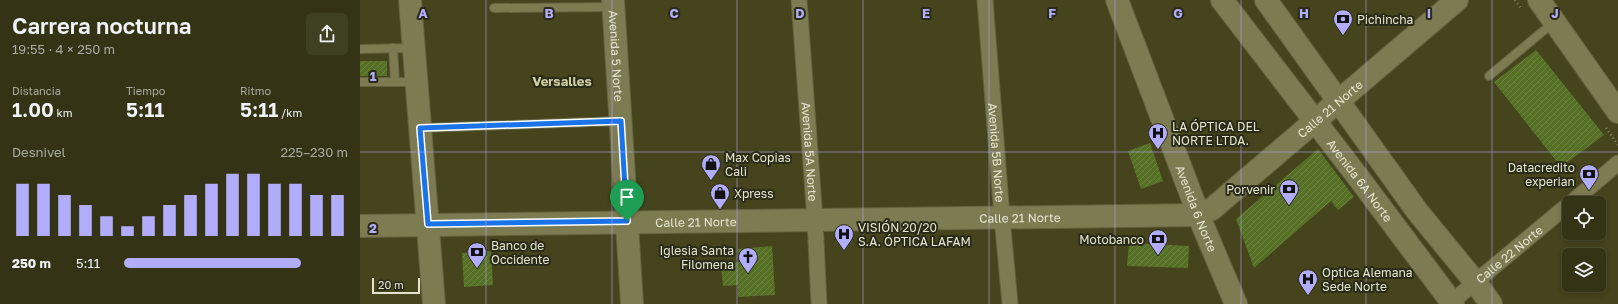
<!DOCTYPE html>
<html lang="es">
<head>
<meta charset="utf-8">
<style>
	:root { --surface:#343315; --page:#3f3f22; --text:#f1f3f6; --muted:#a9aaa0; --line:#4e4e34; --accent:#b1adfa }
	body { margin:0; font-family:"Golos Text",sans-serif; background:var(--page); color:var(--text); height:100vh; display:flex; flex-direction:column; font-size:15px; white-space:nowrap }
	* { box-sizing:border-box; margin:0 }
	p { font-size:13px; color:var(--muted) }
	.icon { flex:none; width:22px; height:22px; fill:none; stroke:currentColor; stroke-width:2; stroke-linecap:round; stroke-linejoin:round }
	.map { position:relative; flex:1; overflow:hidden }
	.sheet { display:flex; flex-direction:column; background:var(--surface); width:360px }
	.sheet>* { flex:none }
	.buttons { position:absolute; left:1202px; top:196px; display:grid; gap:8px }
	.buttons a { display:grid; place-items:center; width:44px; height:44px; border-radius:6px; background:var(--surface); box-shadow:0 2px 6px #0003,0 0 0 1px var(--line); font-size:20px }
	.scale { position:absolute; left:12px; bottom:10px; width:48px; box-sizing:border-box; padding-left:4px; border:2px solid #e5e5cf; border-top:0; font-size:11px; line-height:14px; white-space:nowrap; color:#e5e5cf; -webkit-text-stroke:3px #2a2a19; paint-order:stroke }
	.pin { position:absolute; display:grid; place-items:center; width:34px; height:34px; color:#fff; margin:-41px -17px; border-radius:50% 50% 50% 0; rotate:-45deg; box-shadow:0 0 4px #0007 }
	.pin .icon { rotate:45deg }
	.round { display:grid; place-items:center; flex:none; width:42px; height:42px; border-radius:6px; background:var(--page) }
	.overview { display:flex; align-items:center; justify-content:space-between; height:68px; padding:0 12px }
	h1 { font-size:22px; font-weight:600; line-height:30px }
	.metrics { display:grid; grid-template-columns:repeat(3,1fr); gap:6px; height:68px; padding:4px 12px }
	.metrics div { display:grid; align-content:center }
	.metrics b { font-size:20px; font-weight:600 }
	.metrics small { font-size:11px; font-weight:400 }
	.metrics p { font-size:11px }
	.chart { height:112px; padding:8px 12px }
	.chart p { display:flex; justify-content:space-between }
	.chart svg { width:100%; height:72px; margin-top:4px; stroke:var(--accent); stroke-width:6 }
	ul { padding:0 12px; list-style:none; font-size:13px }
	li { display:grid; grid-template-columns:64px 48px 1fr; align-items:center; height:30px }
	li i { height:10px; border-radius:5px; background:var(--accent) }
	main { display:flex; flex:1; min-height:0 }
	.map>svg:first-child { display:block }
</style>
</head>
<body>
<main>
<section class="sheet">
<div class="overview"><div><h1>Carrera nocturna</h1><p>19:55 · 4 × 250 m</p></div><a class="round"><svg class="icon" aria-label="share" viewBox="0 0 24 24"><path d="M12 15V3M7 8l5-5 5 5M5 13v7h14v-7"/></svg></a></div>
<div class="metrics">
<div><p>Distancia</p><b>1.00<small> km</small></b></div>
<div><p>Tiempo</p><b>5:11</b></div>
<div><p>Ritmo</p><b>5:11<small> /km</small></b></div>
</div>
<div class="chart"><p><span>Desnivel</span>225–230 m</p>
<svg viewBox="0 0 160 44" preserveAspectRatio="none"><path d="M5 44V12M15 44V12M25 44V19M35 44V25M45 44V32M55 44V38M65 44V32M75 44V25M85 44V19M95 44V12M105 44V6M115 44V6M125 44V12M135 44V12M145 44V19M155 44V19"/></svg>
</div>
<ul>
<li><b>250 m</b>5:11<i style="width:79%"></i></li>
</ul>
</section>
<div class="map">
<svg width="1258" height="304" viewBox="0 0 1258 304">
	<defs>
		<pattern id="building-hatch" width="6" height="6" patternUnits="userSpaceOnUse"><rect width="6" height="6" fill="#556f25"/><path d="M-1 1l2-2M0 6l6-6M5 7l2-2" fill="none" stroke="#6d8344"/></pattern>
	</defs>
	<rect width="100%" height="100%" fill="#46441c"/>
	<!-- building -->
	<path fill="url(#building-hatch)" d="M1176 50 1244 135 1201 167 1134 82Z
		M0 61H27V76H0Z
		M790 143 803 181 781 189 768 151Z
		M958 149 994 197 978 210 971 201 894 268 876 219Z
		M769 243 829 246 828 268 767 266Z
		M412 246 415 295 378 297V285L363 286 361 264 379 262 378 249Z
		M131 251 133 285 104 287 102 253Z"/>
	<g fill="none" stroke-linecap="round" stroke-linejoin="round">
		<defs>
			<path id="lane" d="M134 8 253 7
				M33 48 35 82
				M0 49 53 48
				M1129 76 1194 22
				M0 82H55
				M62 128 260 121"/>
			<g id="street">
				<path id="s1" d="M439 0 455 220 459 304"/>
				<path id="s2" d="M625 0 642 217 650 304"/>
				<path d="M1211 203 1258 163"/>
				<path id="s3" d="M1089 304 1209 204"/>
			</g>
			<g id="secondary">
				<path d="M50 0 74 304"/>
				<path id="s4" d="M253 0 272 304"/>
				<path id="s5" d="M757 0 843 226 876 304"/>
				<path id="s6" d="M862 0 998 177 1093 304"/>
				<path d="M906 0 1057 211 1116 283 1131 304"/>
				<path d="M1179 0 1258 112"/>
				<path id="s7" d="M0 226 839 215 852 209 1097 0"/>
			</g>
		</defs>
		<!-- lane casing -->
		<use href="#lane" stroke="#64623f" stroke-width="10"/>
		<!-- street casing -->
		<use href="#street" stroke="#64623f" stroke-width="17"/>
		<!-- secondary casing -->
		<use href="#secondary" stroke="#64623f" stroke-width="24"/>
		<!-- path -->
		<path stroke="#878666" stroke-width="2.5" stroke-dasharray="1 3" stroke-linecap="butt" d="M1155 0 1161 8
			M1246 128 1258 145"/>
		<!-- lane -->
		<use href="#lane" stroke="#7d7b52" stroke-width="8"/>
		<!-- street -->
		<use href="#street" stroke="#7d7b52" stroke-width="15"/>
		<!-- secondary -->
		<use href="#secondary" stroke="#7d7b52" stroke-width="22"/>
	</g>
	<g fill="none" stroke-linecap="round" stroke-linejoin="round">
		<defs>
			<path id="route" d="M261 121 267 221 68 224 60 128Z"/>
		</defs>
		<!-- route casing -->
		<use href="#route" stroke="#fff" stroke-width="8"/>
		<!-- route -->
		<use href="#route" stroke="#1a73e8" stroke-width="5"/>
	</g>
	<!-- grid -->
	<path fill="none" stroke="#b1adfa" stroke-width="1" stroke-opacity="0.55" d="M126 0V304M252 0V304M377 0V304M503 0V304M629 0V304M755 0V304M881 0V304M1006 0V304M1132 0V304M0 152H1258"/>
	<!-- icons -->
	<defs>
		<symbol id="bank-pin" viewBox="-11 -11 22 30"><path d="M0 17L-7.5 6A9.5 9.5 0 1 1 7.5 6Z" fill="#b1adfa" stroke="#2a2a19"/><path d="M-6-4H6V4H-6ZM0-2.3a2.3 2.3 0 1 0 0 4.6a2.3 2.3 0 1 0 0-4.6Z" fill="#111"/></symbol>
		<symbol id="hospital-pin" viewBox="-11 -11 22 30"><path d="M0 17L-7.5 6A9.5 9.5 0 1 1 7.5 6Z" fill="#b1adfa" stroke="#2a2a19"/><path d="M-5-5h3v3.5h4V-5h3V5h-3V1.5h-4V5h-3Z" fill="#111"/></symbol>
		<symbol id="shop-pin" viewBox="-11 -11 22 30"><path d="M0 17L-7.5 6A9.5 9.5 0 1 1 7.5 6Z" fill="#b1adfa" stroke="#2a2a19"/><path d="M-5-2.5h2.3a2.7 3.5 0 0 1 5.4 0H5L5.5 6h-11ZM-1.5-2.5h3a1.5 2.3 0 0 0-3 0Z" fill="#111"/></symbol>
		<symbol id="church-pin" viewBox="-11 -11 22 30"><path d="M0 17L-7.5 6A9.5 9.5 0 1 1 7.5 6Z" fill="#b1adfa" stroke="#2a2a19"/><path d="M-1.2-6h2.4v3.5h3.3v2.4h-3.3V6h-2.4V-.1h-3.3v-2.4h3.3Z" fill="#111"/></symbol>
	</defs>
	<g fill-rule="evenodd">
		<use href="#bank-pin" x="972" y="8" width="22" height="30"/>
		<use href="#hospital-pin" x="787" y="122" width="22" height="30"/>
		<use href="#shop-pin" x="340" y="153" width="22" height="30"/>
		<use href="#bank-pin" x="1218" y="163" width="22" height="30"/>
		<use href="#bank-pin" x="918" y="178" width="22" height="30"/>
		<use href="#shop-pin" x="349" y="182" width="22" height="30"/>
		<use href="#hospital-pin" x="473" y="223" width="22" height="30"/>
		<use href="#bank-pin" x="787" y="228" width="22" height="30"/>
		<use href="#bank-pin" x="106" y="241" width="22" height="30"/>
		<use href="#church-pin" x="377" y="246" width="22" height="30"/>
		<use href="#hospital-pin" x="937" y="268" width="22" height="30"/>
	</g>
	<g text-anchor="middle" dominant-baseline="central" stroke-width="4" stroke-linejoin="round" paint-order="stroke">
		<!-- poi labels -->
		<g font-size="12" fill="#e5e5cf" stroke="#2a2a19" text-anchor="start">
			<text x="997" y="19">Pichincha</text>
			<text x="812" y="126">LA ÓPTICA DEL<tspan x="812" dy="14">NORTE LTDA.</tspan></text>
			<text x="365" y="157">Max Copias<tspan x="365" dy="14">Cali</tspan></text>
			<text x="1215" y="167" text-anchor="end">Datacredito<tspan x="1215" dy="14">experian</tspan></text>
			<text x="915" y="189" text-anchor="end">Porvenir</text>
			<text x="374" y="193">Xpress</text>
			<text x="498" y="227">VISIÓN 20/20<tspan x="498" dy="14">S.A. ÓPTICA LAFAM</tspan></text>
			<text x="784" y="239" text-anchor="end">Motobanco</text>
			<text x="131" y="245">Banco de<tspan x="131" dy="14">Occidente</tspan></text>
			<text x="374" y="250" text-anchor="end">Iglesia Santa<tspan x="374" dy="14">Filomena</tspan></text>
			<text x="962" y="272">Optica Alemana<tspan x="962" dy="14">Sede Norte</tspan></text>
		</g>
		<!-- street labels -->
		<g font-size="12" fill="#e5e5cf" stroke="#2a2a19">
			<text stroke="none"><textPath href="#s4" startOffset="56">Avenida 5 Norte</textPath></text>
			<text stroke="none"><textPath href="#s7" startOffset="1008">Calle 21 Norte</textPath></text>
			<text stroke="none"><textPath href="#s1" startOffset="152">Avenida 5A Norte</textPath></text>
			<text stroke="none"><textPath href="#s2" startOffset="153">Avenida 5B Norte</textPath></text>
			<text stroke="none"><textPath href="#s6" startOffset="227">Avenida 6A Norte</textPath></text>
			<text stroke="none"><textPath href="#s5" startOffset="223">Avenida 6 Norte</textPath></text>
			<text stroke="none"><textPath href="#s7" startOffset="660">Calle 21 Norte</textPath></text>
			<text stroke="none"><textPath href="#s7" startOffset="336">Calle 21 Norte</textPath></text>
			<text stroke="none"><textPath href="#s3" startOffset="78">Calle 22 Norte</textPath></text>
		</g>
		<!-- neighbourhood labels -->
		<g font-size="13" font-weight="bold" fill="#d0cfa3" stroke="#2a2a19">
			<text x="202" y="81">Versalles</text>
		</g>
	</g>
	<g font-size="13" text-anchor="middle" font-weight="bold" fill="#b1adfa" stroke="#2a2a19" stroke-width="4" stroke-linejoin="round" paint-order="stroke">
		<text x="63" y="18">A</text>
		<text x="189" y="18">B</text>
		<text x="314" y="18">C</text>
		<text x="440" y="18">D</text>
		<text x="566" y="18">E</text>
		<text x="692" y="18">F</text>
		<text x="818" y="18">G</text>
		<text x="944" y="18">H</text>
		<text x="1069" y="18">I</text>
		<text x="1195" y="18">J</text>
		<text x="13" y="81">1</text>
		<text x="13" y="233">2</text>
	</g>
</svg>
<div class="buttons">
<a><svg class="icon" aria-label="locate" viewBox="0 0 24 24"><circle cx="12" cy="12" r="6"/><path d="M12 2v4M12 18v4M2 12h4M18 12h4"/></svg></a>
<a><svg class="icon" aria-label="layers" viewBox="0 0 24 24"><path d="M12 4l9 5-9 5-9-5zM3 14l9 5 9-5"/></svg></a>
</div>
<div class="scale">20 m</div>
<div class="pin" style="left:267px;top:221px;background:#1e9e55"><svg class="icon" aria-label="arrive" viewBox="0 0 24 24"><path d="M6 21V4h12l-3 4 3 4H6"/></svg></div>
</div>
</main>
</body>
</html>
